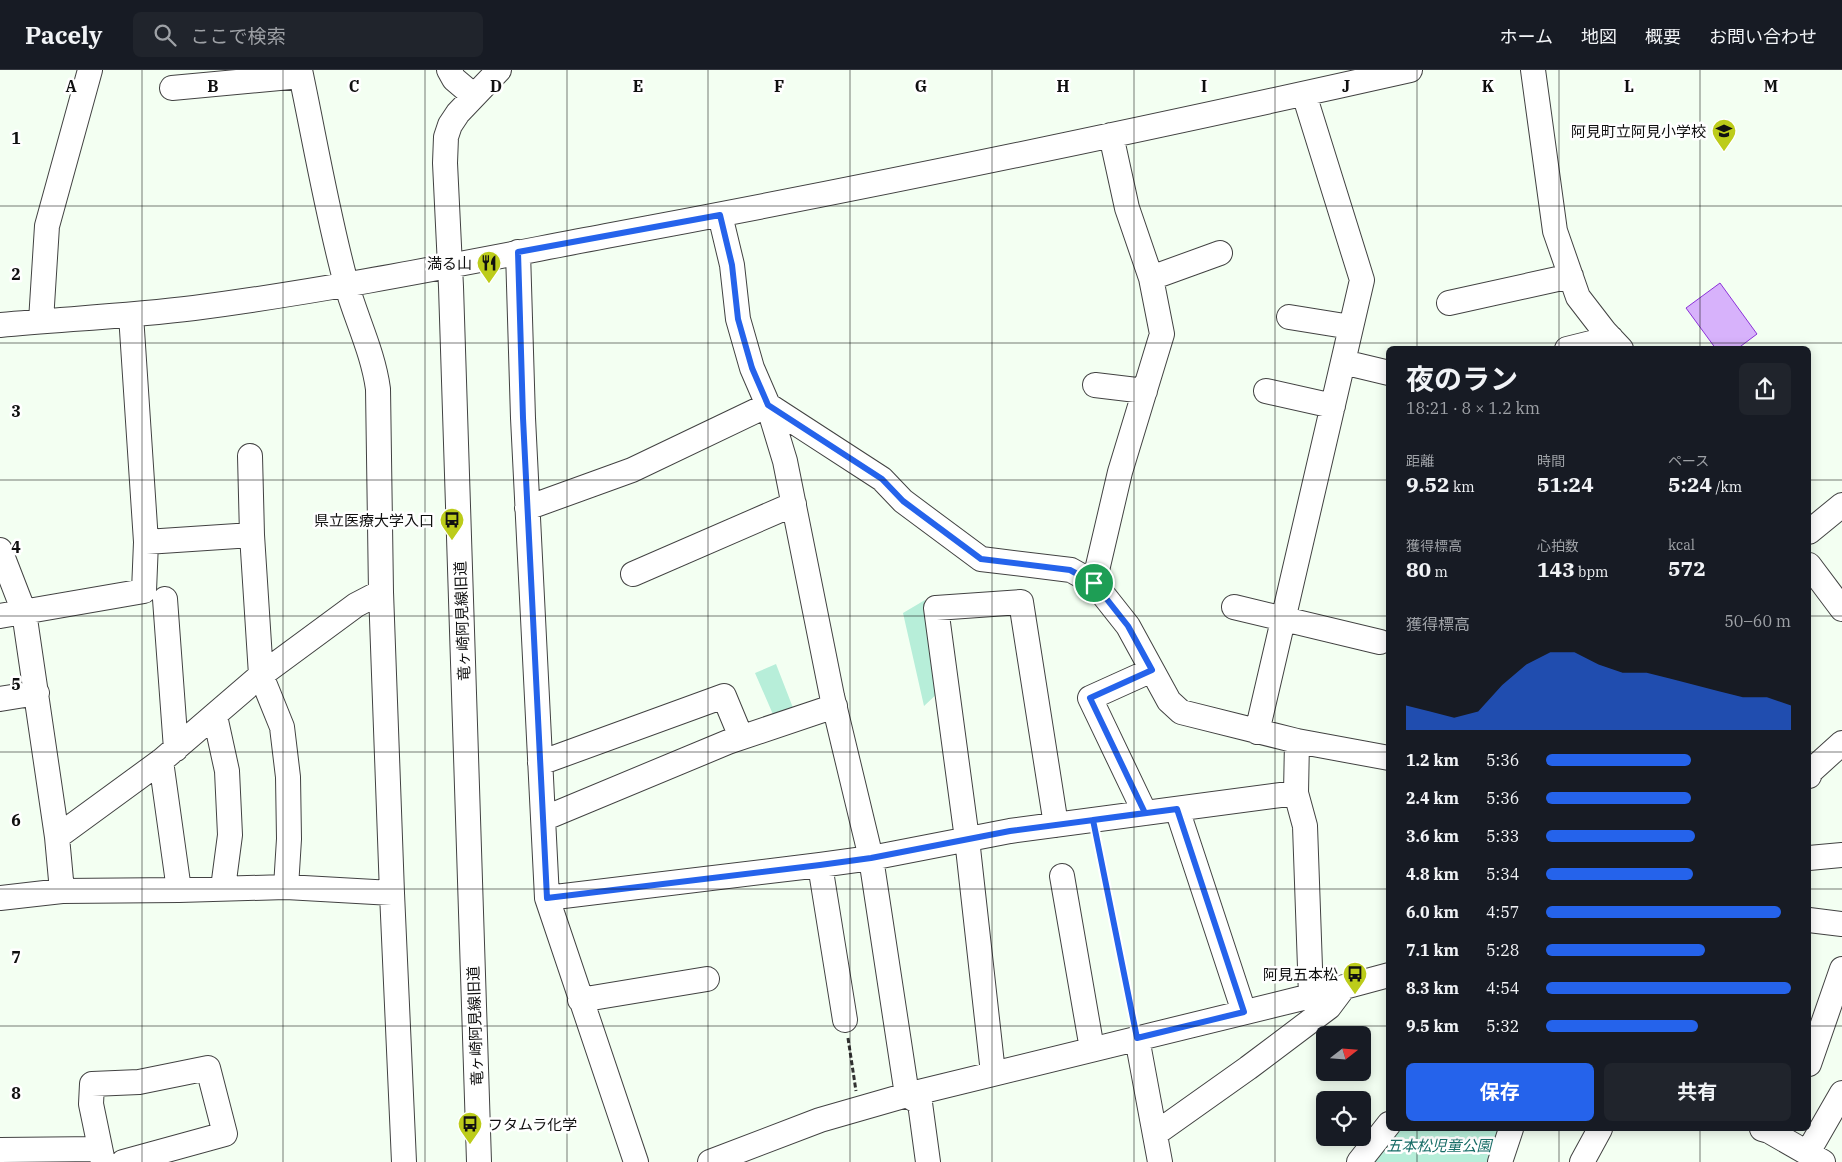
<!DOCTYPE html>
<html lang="ja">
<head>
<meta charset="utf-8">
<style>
	:root { --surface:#171b24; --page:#20242c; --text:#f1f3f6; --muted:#9ea1a6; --line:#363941; --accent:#2563eb }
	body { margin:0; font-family:"IBM Plex Serif","Noto Sans JP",serif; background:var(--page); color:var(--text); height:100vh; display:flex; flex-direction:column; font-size:19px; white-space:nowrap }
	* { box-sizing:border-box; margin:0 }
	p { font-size:16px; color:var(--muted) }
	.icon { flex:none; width:28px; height:28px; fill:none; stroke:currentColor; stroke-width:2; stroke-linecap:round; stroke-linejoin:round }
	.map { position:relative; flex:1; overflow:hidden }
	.drawer { position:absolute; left:1386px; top:276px; width:425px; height:785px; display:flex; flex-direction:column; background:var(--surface); border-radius:8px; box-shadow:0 2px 12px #0003 }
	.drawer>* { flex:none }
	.needle { width:32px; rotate:73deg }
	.buttons { position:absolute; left:1316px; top:956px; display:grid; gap:10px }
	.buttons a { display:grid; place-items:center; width:55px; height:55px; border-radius:8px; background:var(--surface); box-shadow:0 2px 12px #0003; font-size:25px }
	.pin { position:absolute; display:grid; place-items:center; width:42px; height:42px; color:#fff; margin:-21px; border:2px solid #fff; border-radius:50%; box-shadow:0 1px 5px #0007 }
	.round { display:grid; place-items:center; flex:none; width:52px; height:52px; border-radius:8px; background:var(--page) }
	.summary { display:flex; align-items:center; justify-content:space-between; height:85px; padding:0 20px }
	h1 { font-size:28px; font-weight:700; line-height:38px }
	.metrics { display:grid; grid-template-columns:repeat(3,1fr); gap:8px; height:85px; padding:5px 20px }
	.metrics div { display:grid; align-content:center }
	.metrics b { font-size:21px; font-weight:700 }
	.metrics small { font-size:14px; font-weight:400 }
	.metrics p { font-size:14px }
	.chart { height:140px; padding:10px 20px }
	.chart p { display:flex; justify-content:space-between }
	.chart svg { width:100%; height:90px; margin-top:5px; fill:var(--accent); opacity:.7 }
	.action { display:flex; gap:10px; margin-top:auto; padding:10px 20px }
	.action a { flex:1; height:58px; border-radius:8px; background:var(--accent); color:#fff; font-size:20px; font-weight:700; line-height:58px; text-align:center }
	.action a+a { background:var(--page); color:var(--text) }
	ul { padding:0 20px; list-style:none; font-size:16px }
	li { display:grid; grid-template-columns:80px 60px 1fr; align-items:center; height:38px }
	li i { height:12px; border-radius:6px; background:var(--accent) }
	header { display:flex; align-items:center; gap:30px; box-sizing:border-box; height:70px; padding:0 25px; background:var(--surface); border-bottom:1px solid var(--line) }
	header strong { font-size:24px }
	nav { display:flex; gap:28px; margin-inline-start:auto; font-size:18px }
	.search { width:350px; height:45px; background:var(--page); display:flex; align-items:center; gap:12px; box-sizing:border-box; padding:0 18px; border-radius:8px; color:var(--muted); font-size:19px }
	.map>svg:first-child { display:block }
</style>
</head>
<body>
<header>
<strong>Pacely</strong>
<div class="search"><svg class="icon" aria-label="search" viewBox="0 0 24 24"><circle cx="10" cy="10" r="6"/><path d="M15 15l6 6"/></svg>ここで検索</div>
<nav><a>ホーム</a><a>地図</a><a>概要</a><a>お問い合わせ</a></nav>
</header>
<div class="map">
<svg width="1842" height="1092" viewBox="0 0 1842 1092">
	<rect width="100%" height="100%" fill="#f3fff2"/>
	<!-- green -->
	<path fill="#b7eed9" d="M925 530 939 622 924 636 903 543Z
		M776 594 795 643 775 649 755 603Z
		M1389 1059H1511L1500 1092H1359Z"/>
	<!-- water -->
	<path fill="#d7b2fb" stroke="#8c32d9" d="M1720 213 1757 264 1737 279H1716L1686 238Z"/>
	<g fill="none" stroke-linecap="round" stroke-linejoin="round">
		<defs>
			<path id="minor" d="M300 0C315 71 327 143 346 213 356 249 373 282 378 319L381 522 392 823 404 1092
				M449 0 454 9 474 26
				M1533 0 1555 161 1578 227 1605 262 1621 279
				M172 18 301 6
				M720 145 732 195 738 249 752 298 768 335 785 391 832 626 871 788 907 1025 920 1033 928 1092
				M518 182 523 348 547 828
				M1151 208 1220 183
				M1449 233 1571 206
				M1289 247 1351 257
				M41 251 47 156 90 0
				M0 255C65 249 129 246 194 238 332 220 469 192 606 166 875 116 1143 60 1410 0
				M1567 279 1611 268
				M1343 292 1389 303
				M1095 315 1145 321
				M1266 321 1333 336
				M768 335 882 409 903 431 981 489 1071 500 1094 513 1128 556 1169 631 1181 642 1297 671 1389 688
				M250 386 252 465
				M527 438 632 400 768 335
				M1809 462 1842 435
				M146 472 252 465 261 605 282 657 288 707 289 769 286 817
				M0 480 24 542 57 767 62 821
				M1809 495 1842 539
				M633 504 794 434
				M1094 513 1120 402 1162 264 1151 208 1127 138 1111 65
				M165 529 176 679
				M1234 537 1380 572
				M0 546 144 521 146 472 131 245
				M0 629 37 623
				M215 646 227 701 230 765 223 818
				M1257 662 1362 210 1304 24
				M1297 671 1296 723 1305 756 1311 926
				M161 691 179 820
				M540 693 724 626 741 667
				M1809 706 1811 701 1842 673
				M1177 739 1244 942
				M1145 743 1090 628 1152 600
				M543 749 728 672 835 636
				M57 767 161 691 261 605 356 535 381 522
				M1809 788 1842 785
				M820 795 845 950
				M1062 806 1092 979
				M0 828 62 821 179 820 286 817 392 823
				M1809 850 1842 854
				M580 930 707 909
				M1137 968 1160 1092
				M1809 994 1842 899
				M993 1003 967 769 936 538 1021 532 1056 755
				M1762 1059 1769 1061 1823 1092
				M1155 1064 1248 998 1329 937 1344 917
				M0 1080 100 1079
				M1808 1082 1842 1023
				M103 1092 91 1034 92 1014 139 1012 208 998 225 1064 123 1092
				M479 1092 451 217 445 93 446 67 450 55 458 43 499 0
				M636 1092 547 828 820 795 871 788 1010 761 1296 723
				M710 1092 820 1050 907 1025 1311 926 1389 905
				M1359 1092 1389 1054
				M1500 1092 1511 1059
				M1582 1092 1600 1059"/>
		</defs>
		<!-- minor casing -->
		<use href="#minor" stroke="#424242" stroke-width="26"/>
		<!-- path -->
		<path stroke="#313131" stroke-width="3" stroke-dasharray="5 2.5" stroke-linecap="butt" d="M1097 768 1133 951
			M848 968 856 1021"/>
		<!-- minor -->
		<use href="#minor" stroke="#fff" stroke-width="24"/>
	</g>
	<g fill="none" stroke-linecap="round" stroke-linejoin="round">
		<defs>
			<path id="route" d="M1094 513 1070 500 981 489 903 431 882 409 768 335 752 298 738 249 732 195 720 145 518 182 523 348 547 828 820 795 871 788 1010 761 1177 739 1244 942 1137 968 1093 750 1145 743 1090 628 1152 600 1128 556 1094 513"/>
		</defs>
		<!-- route casing -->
		<use href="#route" stroke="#fff" stroke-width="10"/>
		<!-- route -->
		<use href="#route" stroke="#2563eb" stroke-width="6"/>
	</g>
	<!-- grid -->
	<path fill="none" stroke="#0f0f0f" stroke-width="1" stroke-opacity="0.55" d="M142 0V1092M283 0V1092M425 0V1092M567 0V1092M708 0V1092M850 0V1092M992 0V1092M1134 0V1092M1275 0V1092M1417 0V279M1559 0V279M1700 0V279M0 136H1842M0 273H1842M0 410H1389M1809 410H1842M0 546H1389M1809 546H1842M0 682H1389M1809 682H1842M0 819H1389M1809 819H1842M0 956H1389M1809 956H1842M1417 1059V1092M1559 1059V1092M1700 1059V1092"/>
	<!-- icons -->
	<defs>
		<symbol id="school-pin" viewBox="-11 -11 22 30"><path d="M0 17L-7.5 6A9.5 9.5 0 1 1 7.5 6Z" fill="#bccc1a" stroke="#fff"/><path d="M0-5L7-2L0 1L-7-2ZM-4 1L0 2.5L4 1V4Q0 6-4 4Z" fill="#111"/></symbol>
		<symbol id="restaurant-pin" viewBox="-11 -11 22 30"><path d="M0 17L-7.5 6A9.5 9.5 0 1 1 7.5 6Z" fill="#bccc1a" stroke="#fff"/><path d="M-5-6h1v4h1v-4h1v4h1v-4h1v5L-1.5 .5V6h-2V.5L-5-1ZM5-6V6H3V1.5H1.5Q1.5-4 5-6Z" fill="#111"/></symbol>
		<symbol id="bus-pin" viewBox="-11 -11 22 30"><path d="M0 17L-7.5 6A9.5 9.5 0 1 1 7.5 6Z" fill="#bccc1a" stroke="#fff"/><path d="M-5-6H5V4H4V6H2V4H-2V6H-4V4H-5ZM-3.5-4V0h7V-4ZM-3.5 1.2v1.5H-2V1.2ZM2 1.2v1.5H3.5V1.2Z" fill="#111"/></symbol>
	</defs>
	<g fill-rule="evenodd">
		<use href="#school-pin" x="1710" y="47" width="28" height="38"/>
		<use href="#restaurant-pin" x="475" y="179" width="28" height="38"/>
		<use href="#bus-pin" x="438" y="436" width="28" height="38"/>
		<use href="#bus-pin" x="1341" y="890" width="28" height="38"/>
		<use href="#bus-pin" x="456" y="1040" width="28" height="38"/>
	</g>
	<g text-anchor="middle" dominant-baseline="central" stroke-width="5" stroke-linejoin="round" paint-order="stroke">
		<!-- poi labels -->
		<g font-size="15" fill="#0f0f0f" stroke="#fff" text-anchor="end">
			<text x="1706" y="61">阿見町立阿見小学校</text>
			<text x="472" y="193">満る山</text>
			<text x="434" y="450">県立医療大学入口</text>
			<text x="1338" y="904">阿見五本松</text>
			<text x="488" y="1054" text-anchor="start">フタムラ化学</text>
		</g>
		<!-- street labels -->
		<g font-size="15" fill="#0f0f0f" stroke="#fff">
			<text transform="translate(462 551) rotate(-92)">竜ヶ崎阿見線旧道</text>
			<text transform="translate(475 956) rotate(-92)">竜ヶ崎阿見線旧道</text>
		</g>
		<!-- park labels -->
		<g font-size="15" font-style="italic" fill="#196e68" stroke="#fff">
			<text x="1439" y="1075">五本松児童公園</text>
		</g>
	</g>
	<g font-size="16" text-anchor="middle" font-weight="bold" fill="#0f0f0f" stroke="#fff" stroke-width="5" stroke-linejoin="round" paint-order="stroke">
		<text x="71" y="22">A</text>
		<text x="213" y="22">B</text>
		<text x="354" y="22">C</text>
		<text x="496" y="22">D</text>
		<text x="638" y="22">E</text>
		<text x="779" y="22">F</text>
		<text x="921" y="22">G</text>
		<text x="1063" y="22">H</text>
		<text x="1204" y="22">I</text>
		<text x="1346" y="22">J</text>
		<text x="1488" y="22">K</text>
		<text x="1629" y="22">L</text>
		<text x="1771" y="22">M</text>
		<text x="16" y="74">1</text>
		<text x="16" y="210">2</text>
		<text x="16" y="347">3</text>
		<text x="16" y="483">4</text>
		<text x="16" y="620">5</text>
		<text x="16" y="756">6</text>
		<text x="16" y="893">7</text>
		<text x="16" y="1029">8</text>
	</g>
</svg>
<div class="buttons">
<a><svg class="needle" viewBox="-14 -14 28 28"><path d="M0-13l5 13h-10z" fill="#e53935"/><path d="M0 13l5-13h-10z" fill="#9ea1a6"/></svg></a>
<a><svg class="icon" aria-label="locate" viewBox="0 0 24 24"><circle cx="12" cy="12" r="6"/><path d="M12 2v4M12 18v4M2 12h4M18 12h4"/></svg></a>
</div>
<div class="pin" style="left:1094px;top:513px;background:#1e9e55"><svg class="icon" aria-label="arrive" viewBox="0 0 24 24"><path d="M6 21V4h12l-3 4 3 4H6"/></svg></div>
<section class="drawer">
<div class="summary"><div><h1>夜のラン</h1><p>18:21 · 8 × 1.2 km</p></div><a class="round"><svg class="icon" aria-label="share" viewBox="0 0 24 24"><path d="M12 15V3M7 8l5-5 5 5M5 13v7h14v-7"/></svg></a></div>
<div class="metrics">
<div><p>距離</p><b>9.52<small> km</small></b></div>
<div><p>時間</p><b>51:24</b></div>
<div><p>ペース</p><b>5:24<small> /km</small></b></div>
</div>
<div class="metrics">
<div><p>獲得標高</p><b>80<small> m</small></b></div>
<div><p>心拍数</p><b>143<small> bpm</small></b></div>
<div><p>kcal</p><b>572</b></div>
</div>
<div class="chart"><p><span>獲得標高</span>50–60 m</p>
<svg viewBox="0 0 160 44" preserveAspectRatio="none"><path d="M0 44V32L10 35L20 38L30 35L40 22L50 12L60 6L70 6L80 12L90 16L100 16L110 19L120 22L130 25L140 28L150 28L160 32V44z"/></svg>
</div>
<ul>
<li><b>1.2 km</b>5:36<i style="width:59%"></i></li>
<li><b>2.4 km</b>5:36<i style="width:59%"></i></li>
<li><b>3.6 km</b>5:33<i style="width:61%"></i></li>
<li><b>4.8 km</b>5:34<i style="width:60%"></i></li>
<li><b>6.0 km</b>4:57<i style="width:96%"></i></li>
<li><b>7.1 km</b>5:28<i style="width:65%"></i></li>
<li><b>8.3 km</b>4:54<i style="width:100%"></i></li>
<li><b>9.5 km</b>5:32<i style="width:62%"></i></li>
</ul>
<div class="action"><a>保存</a><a>共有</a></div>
</section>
</div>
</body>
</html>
